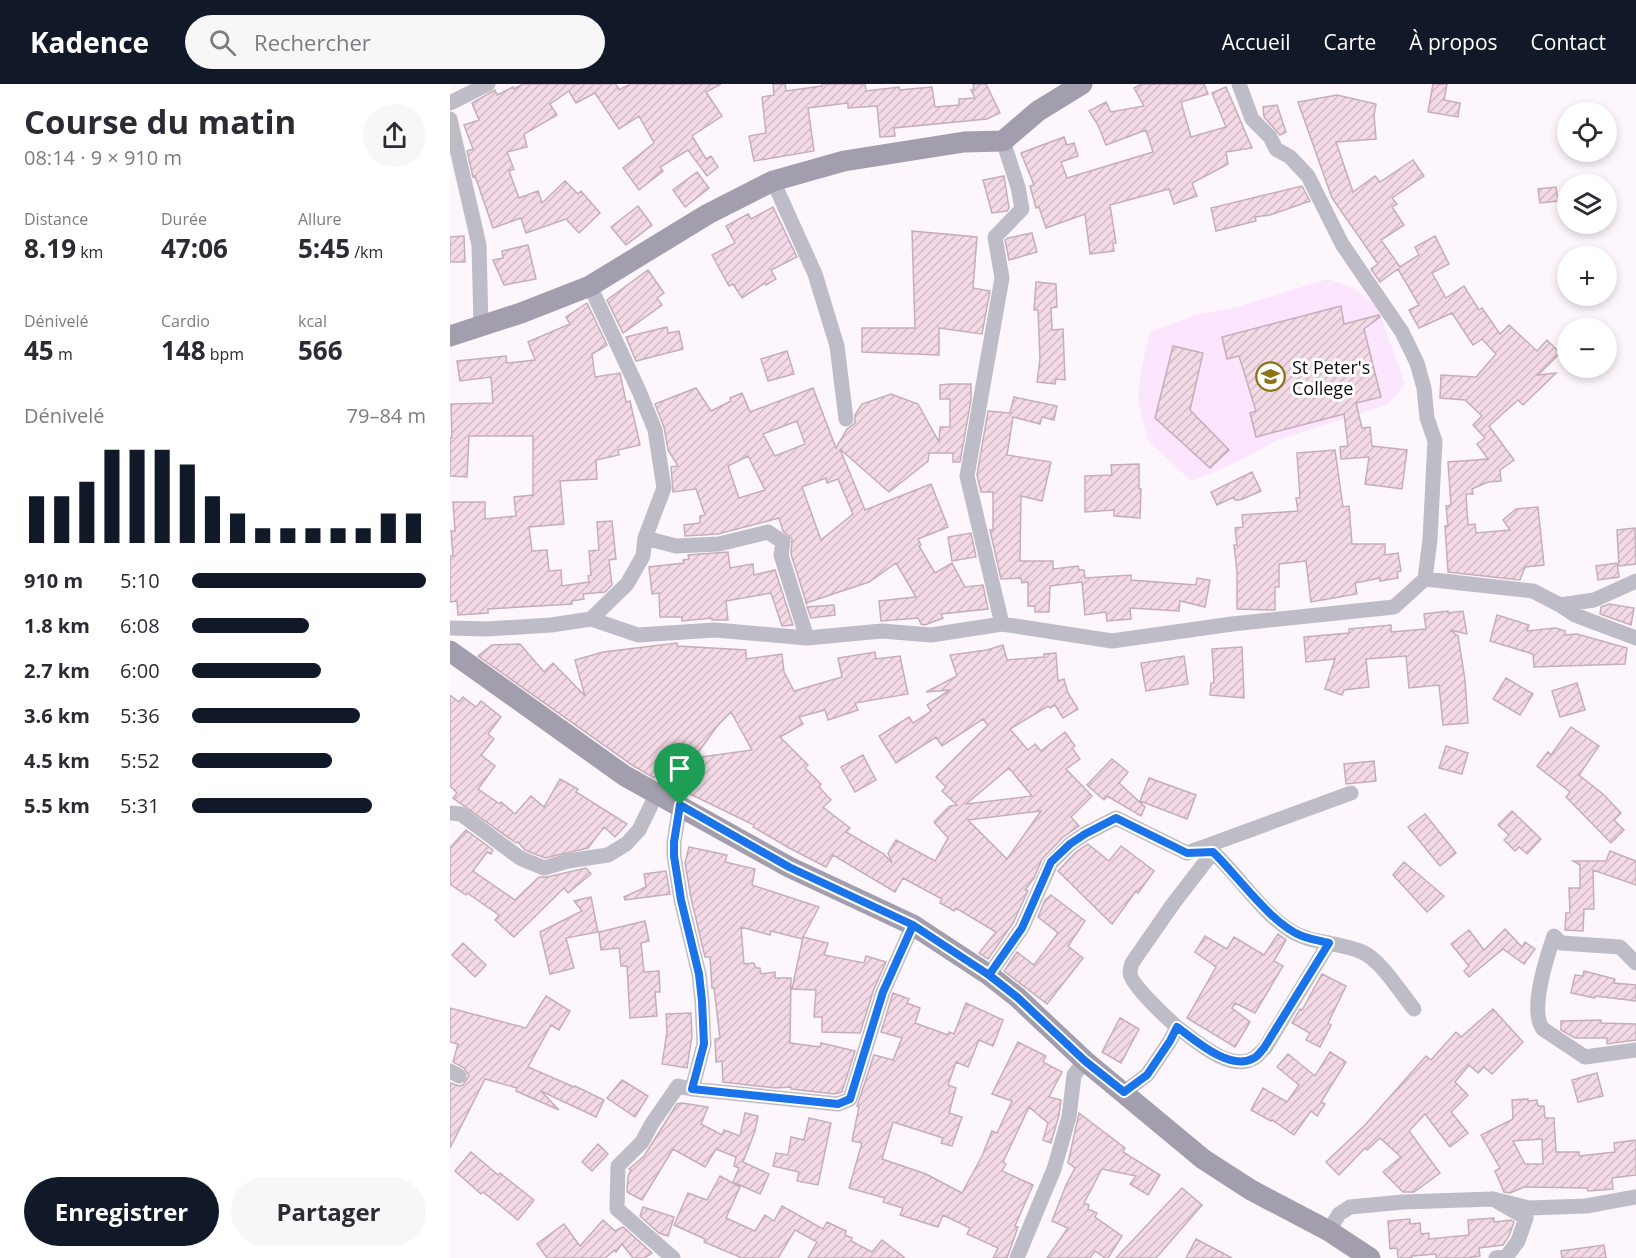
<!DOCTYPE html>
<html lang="fr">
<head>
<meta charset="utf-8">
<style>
	:root { --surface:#fff; --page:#f7f7f7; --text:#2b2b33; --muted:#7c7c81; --accent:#111827 }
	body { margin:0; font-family:"Open Sans",sans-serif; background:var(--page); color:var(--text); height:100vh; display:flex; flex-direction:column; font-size:22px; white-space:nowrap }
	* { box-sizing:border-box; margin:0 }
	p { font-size:20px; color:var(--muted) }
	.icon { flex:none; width:33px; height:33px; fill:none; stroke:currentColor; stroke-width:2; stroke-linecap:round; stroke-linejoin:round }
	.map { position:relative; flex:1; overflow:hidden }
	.drawer { display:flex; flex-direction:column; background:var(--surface); width:450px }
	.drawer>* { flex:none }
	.fabs { position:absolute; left:1107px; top:18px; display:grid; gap:12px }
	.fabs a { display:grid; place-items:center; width:60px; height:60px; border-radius:50%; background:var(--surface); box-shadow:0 3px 9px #0003; font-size:30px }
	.pin { position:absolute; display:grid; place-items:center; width:51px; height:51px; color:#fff; margin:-62px -26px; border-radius:50% 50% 50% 0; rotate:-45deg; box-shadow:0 0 6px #0007 }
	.pin .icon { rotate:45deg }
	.round { display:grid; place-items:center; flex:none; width:63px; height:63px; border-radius:32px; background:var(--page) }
	.summary { display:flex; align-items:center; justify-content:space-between; height:102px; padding:0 24px }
	h1 { font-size:33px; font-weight:700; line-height:45px }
	.figures { display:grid; grid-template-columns:repeat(3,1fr); gap:9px; height:102px; padding:6px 24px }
	.figures div { display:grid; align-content:center }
	.figures b { font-size:26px; font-weight:700 }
	.figures small { font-size:16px; font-weight:400 }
	.figures p { font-size:16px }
	.chart { height:168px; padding:12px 24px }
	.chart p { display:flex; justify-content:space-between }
	.chart svg { width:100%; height:108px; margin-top:6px; stroke:var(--accent); stroke-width:6 }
	.action { display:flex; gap:12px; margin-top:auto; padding:12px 24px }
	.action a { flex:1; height:69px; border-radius:36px; background:var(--accent); color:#fff; font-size:24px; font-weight:700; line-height:69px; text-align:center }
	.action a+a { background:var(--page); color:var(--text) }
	ul { padding:0 24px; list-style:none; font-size:20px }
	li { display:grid; grid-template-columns:96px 72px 1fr; align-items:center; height:45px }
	li i { height:15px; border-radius:8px; background:var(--accent) }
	header { display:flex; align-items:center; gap:36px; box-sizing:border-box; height:84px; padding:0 30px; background:var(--accent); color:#fff }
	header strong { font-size:28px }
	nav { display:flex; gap:33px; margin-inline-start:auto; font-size:21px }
	.search { width:420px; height:54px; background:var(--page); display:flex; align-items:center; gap:15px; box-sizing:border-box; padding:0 21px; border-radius:33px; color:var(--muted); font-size:22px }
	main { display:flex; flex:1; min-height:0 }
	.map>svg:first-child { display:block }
</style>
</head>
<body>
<header>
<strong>Kadence</strong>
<div class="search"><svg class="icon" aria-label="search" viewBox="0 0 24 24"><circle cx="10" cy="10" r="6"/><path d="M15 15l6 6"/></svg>Rechercher</div>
<nav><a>Accueil</a><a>Carte</a><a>À propos</a><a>Contact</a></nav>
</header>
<main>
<section class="drawer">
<div class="summary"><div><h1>Course du matin</h1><p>08:14 · 9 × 910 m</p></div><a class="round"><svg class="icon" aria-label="share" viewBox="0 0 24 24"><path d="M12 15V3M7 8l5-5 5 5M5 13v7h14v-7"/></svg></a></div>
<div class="figures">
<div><p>Distance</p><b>8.19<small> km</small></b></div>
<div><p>Durée</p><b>47:06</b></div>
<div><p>Allure</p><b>5:45<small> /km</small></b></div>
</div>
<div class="figures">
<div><p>Dénivelé</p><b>45<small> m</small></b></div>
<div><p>Cardio</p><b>148<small> bpm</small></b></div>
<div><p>kcal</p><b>566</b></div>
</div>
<div class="chart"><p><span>Dénivelé</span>79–84 m</p>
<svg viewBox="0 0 160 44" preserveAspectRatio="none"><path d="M5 44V25M15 44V25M25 44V19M35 44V6M45 44V6M55 44V6M65 44V12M75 44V25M85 44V32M95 44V38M105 44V38M115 44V38M125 44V38M135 44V38M145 44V32M155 44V32"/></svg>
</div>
<ul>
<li><b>910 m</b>5:10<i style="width:100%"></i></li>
<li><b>1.8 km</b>6:08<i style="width:50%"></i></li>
<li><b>2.7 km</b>6:00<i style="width:55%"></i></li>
<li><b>3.6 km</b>5:36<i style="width:72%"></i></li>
<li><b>4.5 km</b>5:52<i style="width:60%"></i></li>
<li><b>5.5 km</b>5:31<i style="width:77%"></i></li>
</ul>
<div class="action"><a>Enregistrer</a><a>Partager</a></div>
</section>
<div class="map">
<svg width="1186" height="1174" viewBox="0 0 1186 1174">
	<defs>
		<pattern id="building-hatch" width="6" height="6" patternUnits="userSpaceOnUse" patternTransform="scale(1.5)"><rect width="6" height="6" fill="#f4dae6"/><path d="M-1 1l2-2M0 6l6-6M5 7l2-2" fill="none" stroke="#d0bac4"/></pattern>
	</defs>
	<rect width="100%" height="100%" fill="#fdf6fd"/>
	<!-- built -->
	<path fill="#fce5ff" d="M878 195 902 203 927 221 955 301 937 321 830 355 783 380 741 397 697 355 688 315 691 286 700 248 745 231 787 223Z"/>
	<!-- building -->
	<path fill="url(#building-hatch)" stroke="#c6aeb9" stroke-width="1.5" fill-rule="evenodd" d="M73 0H166L169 6 180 0H271L256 8 272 32 242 52 256 75 261 72 268 83 257 92 238 66 210 83 213 87 189 106 173 84 204 59 189 32 169 45 145 9 126 19 119 7 100 20 107 31 74 50 77 63 57 68 64 85 59 87 69 114 88 107 92 119 115 97 128 110 131 107 150 129 129 149 116 135 76 149 71 134 43 144 25 92 23 93 17 67 23 65 14 41 29 36 22 19 45 6 47 11 63 3 64 5Z
		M323 0H335L336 7 372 2V0H415L416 7 449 3V6L482 3 485 23 509 21V15L525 14 521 6 524 5 523 0H536L550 29 537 35 444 44 445 52 430 53 427 22 398 24V19L358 24 364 67 304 77 299 52 316 49 312 13 324 11Z
		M691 0H754L758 10 731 18 741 53 776 43 762 9 776 3 802 64 776 68 778 80 742 99 747 112 724 120 719 105 660 121 666 159H663L664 167 640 170 635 130 596 144 589 123 586 124 580 102 584 101 571 69 614 53 617 61 624 59 628 72 611 78 617 94 703 68 696 46 656 61 648 41 639 27 656 18 661 28 694 22 684 4Z
		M983 0H997L994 16 1010 19 1008 33 978 28Z
		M887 11 926 20 924 31 926 55 886 58 903 108 925 92 930 98 963 76 974 92 942 114 947 120 942 123 954 141 931 156 950 183 969 171 965 163 985 152 999 180 982 189 996 214 1014 202 1029 226 1032 224 1050 250 1059 241 1087 267 1097 256 1110 269 1088 291 1106 289 1073 321 1068 316 1039 342 1064 376 1050 386 1051 397 1038 398 1022 405 1023 410H1016L1018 441 1025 440 1026 449 1060 446 1053 436 1066 425 1088 423 1094 481 1075 483 1070 496 998 488 995 442H998L996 422 1001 421 998 378 1038 375 1027 360 1035 354 1023 341 1032 332 1015 316 990 314 991 291 1026 293 1046 270 1032 255 1023 261 1002 229 969 244 959 226 969 221 948 185 930 198 921 185 928 180 882 114 848 18Z
		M827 21 836 48 830 51 814 33 813 23Z
		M247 88 259 104 235 123 223 106Z
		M554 92 559 124 557 127 542 129 533 96Z
		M852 102 860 117 820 131 805 133 806 137 766 147 761 124Z
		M1106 103 1108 117 1090 119 1088 105Z
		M188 122 202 141 176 161 161 143Z
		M323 123 347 173 321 186 326 195 316 201 315 199 292 214 283 200 279 202 262 171 285 159 276 142 298 130 301 135Z
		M462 147 527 153 523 204 540 207 532 250 489 244V271L412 268V244H465Z
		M582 149 587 168 559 176 555 156 558 154Z
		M14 152 15 178H0V153Z
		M78 161 86 195 54 201 43 176 53 174 52 167Z
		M198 186 214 209 207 214 212 221 173 249 157 216Z
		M586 198 606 200 607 223 601 224 602 246 613 245 615 296 606 295 605 300 587 298 590 275 588 226H584Z
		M137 219 157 261 142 270 145 293 170 289 176 318 180 317 190 361 168 366 169 371 146 376 147 395 110 397 114 440 79 443 82 467 97 466 99 487 111 486 112 502 139 498 138 492 141 491 139 467 149 466 147 438 162 437 166 475 159 476 162 501 155 508 133 510 134 515 122 517V520L38 525V529L8 531 7 517 0 518V472H3L1 447H5L3 418H35V435L66 432 64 413 83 411V352H19L17 393 0 392V354H2L1 320 43 319 41 293 10 297 7 277 56 272 57 279 85 276 78 258 120 240 116 233Z
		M891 222 894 240 929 231 930 233 914 245 931 313 906 319 912 344 920 343 922 362 957 366 952 405 915 400 919 373 891 375 890 363 898 362 894 330 806 353 800 329 806 327 789 272 777 275 772 253Z
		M217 243 218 249 229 247 233 265 186 277 176 253Z
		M723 262 753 269 740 326 779 366 760 384 705 334Z
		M337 267 344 290 318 297 311 275Z
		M500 300H521V316L510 378H503V369H479L478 377 439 408 390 365 415 426 481 400 498 443 468 455 471 461 469 462 485 489 502 479 515 503 533 501 538 525 491 530 493 534 475 541 471 540 468 534 431 537 429 517 466 513 446 479 419 498 356 519 357 521 341 470 342 455 333 447 329 434 268 450 235 452 234 441 250 439V432L255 431 246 405 223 408 221 383 228 382 218 366 214 343 205 320 246 304 261 327 281 317 280 314 292 309 300 328 363 304 386 364 397 345 405 339V331L412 320 441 310 468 320 489 358 490 343H500V315H490V301ZM347 337 355 360 325 372 313 350ZM298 372 315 406 289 414 278 382ZM376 394 377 399 388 395 403 430 371 456 352 403Z
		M564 313 607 322 604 336 592 333 590 340 563 333 557 371 601 378 592 417 571 412 570 477H603V485L628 482 629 486H634L635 494 681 491V496L746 501 747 494 760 496 755 523 730 517 729 527 680 524 681 535 657 537 656 528 635 531 632 498 600 502 599 528H585V522H578V498L572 499 571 494 551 495 540 446H543V408H531L527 391 538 327 560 329Z
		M885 366 893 423 899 422 902 460H935V471L948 469 951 487 947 488 948 494 930 497V494L905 499 907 510 861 518 856 477 829 480V503H825V526L787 525V487L784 461H787L785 444 793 443 792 431 848 427 846 414H850L847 369Z
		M689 380V405H691L690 434 664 432V426L635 428V392L662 391 661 381Z
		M802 388 811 407 790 416H785L784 413 767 421 761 408Z
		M1185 444 1186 480 1169 482 1167 446Z
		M521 449 526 473 502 477 498 453Z
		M278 468 280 484 303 480 304 491 325 486 343 541 332 542 321 509 276 517 278 536H262V534L232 537V533H210L209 509 202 510 199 483 234 479 233 476 239 475 238 471Z
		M1167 479 1169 493 1148 496 1146 482Z
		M1159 520 1184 524 1181 541 1150 530 1151 523Z
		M384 521 385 531 361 534 357 523Z
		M998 527V529L1013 527 1017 550 1000 546 1008 552 1015 596 1018 639 993 641 989 601 959 604 956 572 916 575 919 603 894 606 892 611 875 605 885 575 856 578 854 553 899 549V545L941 541V548L976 545 974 530Z
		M1047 531 1079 541 1077 547 1106 544 1115 547V551L1127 550 1177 564 1175 580 1084 583 1083 570 1040 557Z
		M227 559V562L296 566V575L332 570 334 588 344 607 392 593 388 574 425 568 426 575 450 572 458 610 405 619 408 626 378 636 375 626 349 633 353 640 330 653 358 681 355 684 371 700 369 703 381 716 373 723 400 744 396 748 434 770 442 779 438 769 446 756 485 777 498 754 484 738 500 722 507 721 492 707 496 703 486 693 538 641 533 635 492 662 486 653 446 679 429 652 459 633 463 639 481 627 477 621 500 606 476 608 507 592 500 571 537 566 553 561 557 576 594 573V570L606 569 608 597 614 595 618 609 628 625 613 634 605 621 600 624 598 622 560 645 578 666 585 660 591 667 615 648 625 662 622 664 630 675 616 685 642 712 621 733 629 742 613 753 592 775 584 794 575 806 578 807 563 839 538 875 529 869 546 848 506 824 504 827 490 819 492 815 453 794 445 808 383 771 376 783 341 765 303 743 304 741 240 710 209 687 204 694 182 681 28 572 42 561 70 560 94 588 103 579 135 612 125 576 153 568ZM281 628 302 666 244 674 268 641ZM559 684 582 712 516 720ZM591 727 557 775 518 736Z
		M792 563 794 614 760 611 761 599H764L762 565Z
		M734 572 738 600 696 607 691 579Z
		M1056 594 1083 610 1070 631 1043 615Z
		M1127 599 1135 626 1110 633 1102 607Z
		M0 611 9 618 13 613 26 623 31 617 51 633 38 650 44 655 31 671 45 682 28 705 50 720 51 718 65 730 81 712 94 723 110 695 128 705 126 708 177 740 165 753 154 743 138 764 95 774 75 766 68 758 66 759 3 714 7 709 0 702Z
		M1121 643 1149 662 1129 691 1153 710 1171 729 1164 736 1174 746 1161 759 1116 713 1120 708 1087 682 1098 668 1101 671Z
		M996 662 1018 669 1012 690 989 684Z
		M413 671 426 696 405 708 391 683Z
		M662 675 678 688 669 699 695 723 691 732 657 712 654 716 637 701Z
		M924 677 926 697 896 700 894 680Z
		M699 694 746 711 737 735 690 717Z
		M1062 727 1091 755 1077 770 1069 763 1065 767 1054 756 1059 751 1048 741Z
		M975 730 1006 769 990 782 958 743Z
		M16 746 43 766 41 770 37 768 23 787 65 816 89 793H97L136 784 141 790 118 809 114 804 64 853 45 836 49 831 17 809 16 811 0 800V764Z
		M638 760 659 777 671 762 704 787 688 809 686 807 662 840 608 787 626 768Z
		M239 763 277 771 275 778 305 785 302 801 369 823 352 855 321 847 320 851 291 843 294 880 304 879 306 884H310L311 890 325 888V894H341L340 959 370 963 371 959 405 967 392 1008 385 1010 341 1005V1003L326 1004 273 998 272 977 266 978 265 955 270 954 264 904H262L260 873H255L241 814 235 779Z
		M1160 767 1186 777V801L1143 786 1144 825H1134L1133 847 1115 846 1116 829H1120L1119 804H1130V781L1123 777H1156Z
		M954 778 994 812 977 828 943 791Z
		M216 787 220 810 175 816 174 813 196 803 194 790Z
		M601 811 635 837 618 862 633 874 597 920 554 887 567 868 584 881 608 849 588 833 595 816Z
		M141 813 148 848 116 854 124 884 100 890 90 848 132 827 124 817Z
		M195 837 199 857 191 859 194 888 209 887 210 908H205L207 932 180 934 177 882H171L169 864 151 866 149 848Z
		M1055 845 1072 863 1075 858 1085 865 1074 880 1053 865 1019 893 1014 887 1019 882 1001 860 1019 846 1034 866Z
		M828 850 836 856 824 877 833 882 805 929 785 919 782 924 800 938 785 963 737 934 766 883 745 868 755 852 777 865 784 853 814 871Z
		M353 853 378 859 374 871 414 879 416 872 436 878 424 905 410 949 372 948V933H364L366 906 342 905Z
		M13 859 36 881 25 893 2 871Z
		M1134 887 1165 895 1164 899 1186 901V917L1145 912V914L1121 909 1125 891 1133 892Z
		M872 890 896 902 878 939 881 941 870 963 856 956 860 949 842 939 850 925 852 926Z
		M443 909 459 915 457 919 470 924 465 939 498 951 499 948 504 950 516 919 553 936 543 962 529 956 518 983 506 978 498 1001 506 1004 499 1029 512 1033 502 1062 491 1059 493 1054 443 1038 432 1075 476 1090 512 1109 532 1072 542 1047 547 1049 562 1017 542 1010 568 958 596 972 593 978 612 988 599 1013 611 1016 609 1031 601 1059 593 1056 598 1039 579 1023 553 1078 556 1080 552 1087 583 1101 565 1142 568 1143 557 1174H543L548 1164 517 1150 520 1144 493 1131 488 1143 450 1131 453 1124 433 1118 435 1114 399 1104 412 1059 402 1057 409 1023 407 1022 424 971 443 976 452 954 431 948Z
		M96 912 120 927 109 946 101 941 78 983 124 1003 125 1002 154 1016 146 1033 91 1007 109 1026 66 1007 67 1004 35 995 0 1064V1003L1 999 9 1002 13 1001 19 992 14 984 3 978 8 960 0 958V924L76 944Z
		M1043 925 1073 958 1042 990 1034 983 1028 989 1019 981 1005 998 1018 1011 1001 1028 1018 1049 1000 1063 975 1030 959 1047 990 1089 964 1108H953L933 1088 951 1073 930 1054 917 1066 915 1064 889 1091 876 1078 915 1041 976 972 981 976 1006 948 1011 953Z
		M241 929 242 952 237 984 212 980 217 948 216 930Z
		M670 934 689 945 671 979 652 968Z
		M1151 936V939L1186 940V956L1157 960V954H1125L1111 946V937Z
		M880 968 896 978 871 1018 875 1020 867 1032 861 1027 844 1051 822 1036 821 1037 801 1026 813 1004 837 1018 849 1001 827 983 838 970 865 992Z
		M1147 989 1153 1012 1128 1018 1122 996Z
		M172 996 198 1012 185 1033 157 1014Z
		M1078 1015V1017L1087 1016 1088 1022H1094L1095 1034H1104L1106 1068H1129V1072L1165 1068 1164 1059 1186 1056V1091L1162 1094 1163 1105 1138 1107 1137 1104 1074 1103 1060 1109 1054 1108 1045 1087 1050 1084 1031 1051 1063 1035 1062 1016ZM1092 1055 1093 1080H1075L1063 1057Z
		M232 1019 258 1023 251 1040 272 1051 274 1046 290 1052 295 1029 308 1032 305 1047 293 1078 319 1090 310 1110 283 1098 289 1084 284 1082 286 1073 266 1065 255 1083 223 1065 192 1116 177 1108 178 1092 181 1086 179 1085 194 1072 227 1020Z
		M629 1029 675 1064 673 1068 710 1091 698 1111 680 1100 686 1092 652 1085 634 1119 639 1121 638 1125 647 1129 645 1133 672 1152 658 1174H655L645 1167 640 1174H597L618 1144 602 1137 616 1101 625 1084 618 1079Z
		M359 1034 381 1039 368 1101 347 1097 349 1088 323 1082 326 1069 338 1071 341 1053 354 1056Z
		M148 1060 158 1070 142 1087 132 1078Z
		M21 1068 48 1091 50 1089 84 1116 68 1136 33 1108 31 1110 5 1087Z
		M270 1092 290 1103 276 1134 305 1147 315 1131 324 1137 332 1122 373 1145 377 1138 396 1147 395 1151 402 1154 401 1157 422 1168 432 1156 455 1174H358L367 1158 345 1146 328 1174H292L254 1158 255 1155 224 1141 238 1109 257 1116Z
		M732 1104 752 1121 706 1174H666Z
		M193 1123 224 1133 218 1152 209 1149 190 1132Z
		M1044 1134V1138L1061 1136 1064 1138 1059 1152 1053 1161 1029 1164 1030 1172 1017 1174H986V1170L962 1172V1174H948L947 1164 940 1165 938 1137 960 1135V1140L970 1139 971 1150 979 1149V1155L1019 1151 1018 1136Z
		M153 1136 165 1147 173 1143 202 1169 195 1174H183L172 1160 166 1168 165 1166 155 1174H97L87 1160 114 1140 130 1162Z
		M746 1155 782 1174H736Z
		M1154 1161 1156 1174H1112L1111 1167Z"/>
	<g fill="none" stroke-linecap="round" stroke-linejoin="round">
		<!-- minor -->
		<path stroke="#bebcc6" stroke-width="15" d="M0 19 38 0
			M0 35 29 161 31 242
			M323 97 365 190 387 262 396 335
			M140 202 189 307 205 346 214 404 195 454 193 472 177 500 141 535
			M195 454 226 462 269 460 318 448 333 458 331 471 357 554
			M975 495 1083 507 1110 521 1125 531 1186 554
			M1110 521 1144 516 1186 497
			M552 540 517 392 552 194 545 153 572 125 568 103 553 57
			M0 544 36 545 101 541 141 535 188 551 265 546 357 554 432 547 481 551 552 540 662 557 782 540 944 523 975 495 980 455 985 357 977 334 974 304 967 279 952 248 892 160 858 92 840 73 826 65 820 53 802 35 789 0
			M0 729 11 730 70 774 94 784 118 777 158 771 176 760 189 746 207 709
			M1186 879 1170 863 1111 859 1104 852C1097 872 1079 928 1093 945L1135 973 1186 966
			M539 891 572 844 601 779 620 760 635 750 666 734 737 769 901 709
			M727 943C745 956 780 989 804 974 808 972 811 967 815 964L879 859
			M0 987 9 992
			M242 1005 388 1020 400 1015 433 908 463 841
			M674 1008 697 991 720 957 727 943C717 934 681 901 680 889 680 886 681 882 682 879L723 820 763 768C790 793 810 827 841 847 862 860 889 858 912 868 931 876 950 908 964 925
			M879 1147 889 1130 900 1123 953 1118 1043 1115
			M223 1174 167 1125 168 1082 192 1058 201 1041 228 1002 242 1005 254 960 252 917 249 890 231 816 224 772V758L230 721
			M567 1174 604 1085 619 1033 624 991 635 977
			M1046 1174 1057 1172 1068 1157 1076 1134 1043 1115 1079 1124 1136 1122 1186 1113"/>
		<!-- secondary -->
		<path stroke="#a29ead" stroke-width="21" d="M0 252 71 229 140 202 258 130 323 97 394 77 514 58 553 57 588 27 632 0
			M0 567 175 692 339 783 463 841 539 891 567 913 635 977 753 1075 801 1106 879 1147 920 1174"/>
	</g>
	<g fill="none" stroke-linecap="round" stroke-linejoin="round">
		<defs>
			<path id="route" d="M230 721 339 783 463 841 539 891 567 913 635 977 674 1008 697 991 720 957 727 943C745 956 780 988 804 974 808 972 811 967 814 964L879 859C870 857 860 855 852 852 822 841 787 791 763 768L737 769 666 734 635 750 620 760 601 778 572 844 539 891 463 841 433 908 400 1015 388 1020 242 1005 254 960 252 917 249 890 231 816 224 772V758L230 721"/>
		</defs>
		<!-- route casing -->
		<use href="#route" stroke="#fff" stroke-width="12"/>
		<!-- route -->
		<use href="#route" stroke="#1a73e8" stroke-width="8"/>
	</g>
	<!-- icons -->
	<defs>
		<symbol id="school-ring" viewBox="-11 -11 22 22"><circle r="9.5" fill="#fff" stroke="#8c7316" stroke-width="1.5"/><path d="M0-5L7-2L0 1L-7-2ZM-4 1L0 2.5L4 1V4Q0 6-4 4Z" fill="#8c7316"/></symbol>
	</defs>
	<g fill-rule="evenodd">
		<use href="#school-ring" x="804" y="276" width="33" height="33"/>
	</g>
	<g text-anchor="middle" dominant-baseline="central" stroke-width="6" stroke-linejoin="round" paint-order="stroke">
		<!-- poi labels -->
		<g font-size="18" fill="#0e090f" stroke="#fff" text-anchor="start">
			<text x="842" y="283">St Peter's<tspan x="842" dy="21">College</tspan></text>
		</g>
	</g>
</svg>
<div class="fabs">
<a><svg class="icon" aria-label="locate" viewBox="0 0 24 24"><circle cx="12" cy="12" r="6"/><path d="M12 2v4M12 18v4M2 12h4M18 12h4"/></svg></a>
<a><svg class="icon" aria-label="layers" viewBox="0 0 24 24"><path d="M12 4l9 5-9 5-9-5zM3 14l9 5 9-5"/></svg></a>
<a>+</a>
<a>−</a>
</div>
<div class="pin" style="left:230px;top:721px;background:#1e9e55"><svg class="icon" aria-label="arrive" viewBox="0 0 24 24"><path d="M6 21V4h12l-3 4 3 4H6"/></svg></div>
</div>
</main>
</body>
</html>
